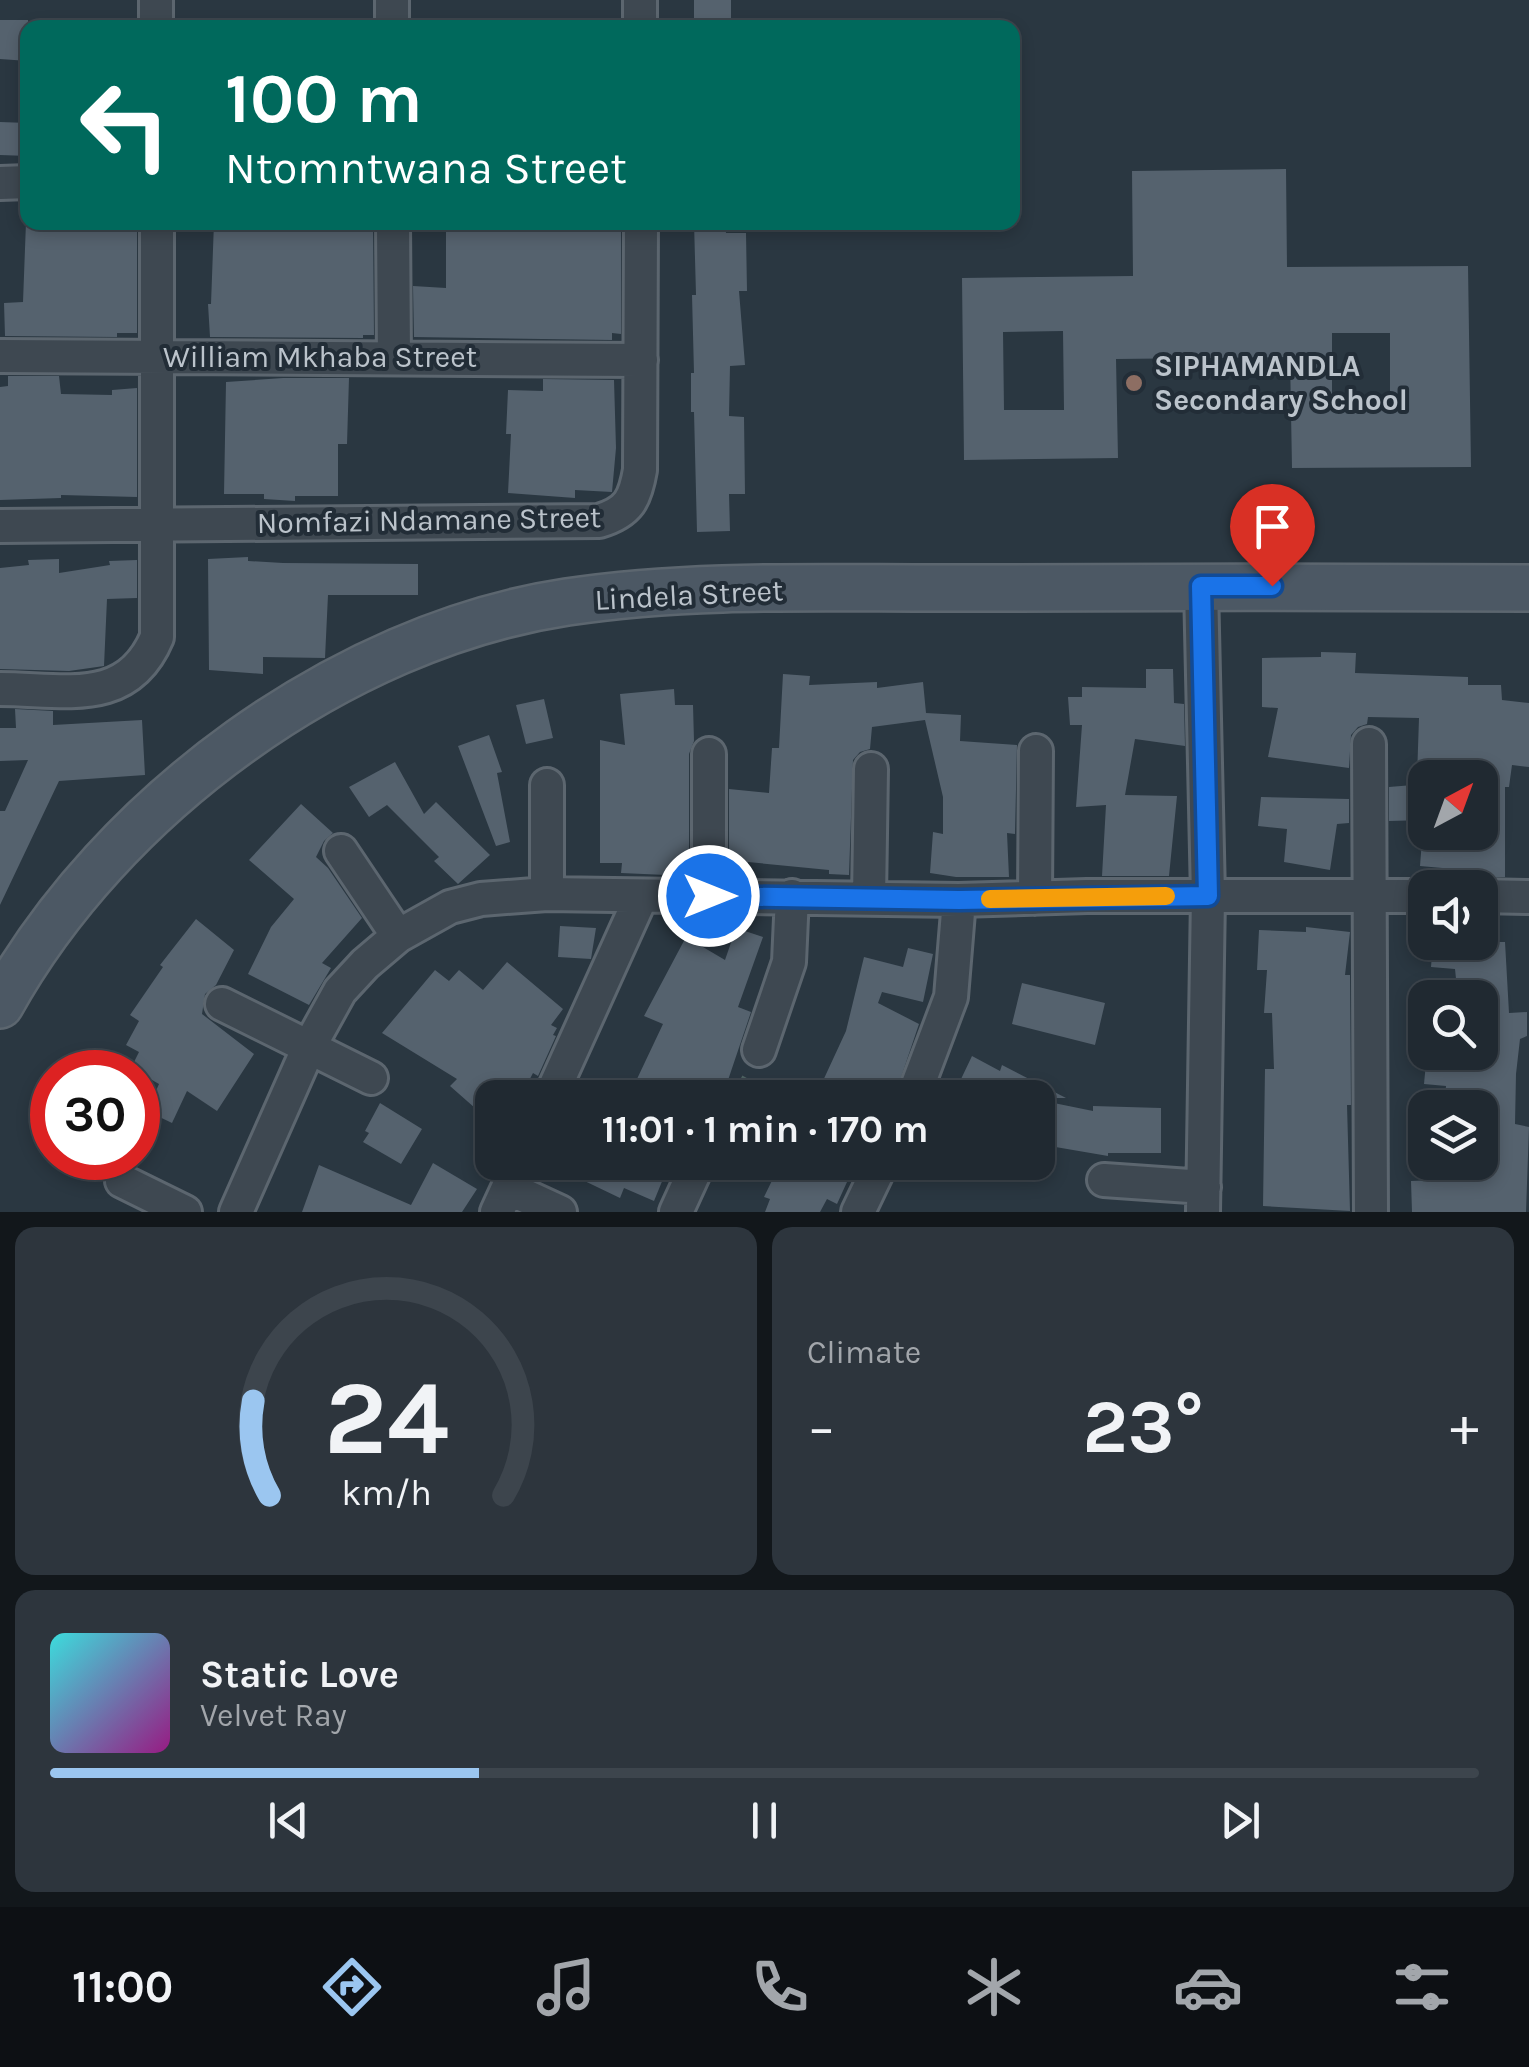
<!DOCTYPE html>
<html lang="en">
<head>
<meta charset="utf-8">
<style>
  body { margin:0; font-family:Karla,sans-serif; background:#2d353d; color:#f1f3f6; height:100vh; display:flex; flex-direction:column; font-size:38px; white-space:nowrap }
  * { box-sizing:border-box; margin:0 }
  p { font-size:32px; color:#a2a6ab }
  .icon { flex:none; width:55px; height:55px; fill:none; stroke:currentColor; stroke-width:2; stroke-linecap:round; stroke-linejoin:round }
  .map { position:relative; height:1212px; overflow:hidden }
  .panel { display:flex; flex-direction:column; gap:15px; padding:15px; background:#12171b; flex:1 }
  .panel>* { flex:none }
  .banner { position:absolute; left:20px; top:20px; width:1000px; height:210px; border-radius:20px; box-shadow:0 5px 15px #0003,0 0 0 2px #3d454d; background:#00695c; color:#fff; overflow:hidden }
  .needle { width:65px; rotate:41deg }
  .buttons { position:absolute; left:1408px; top:760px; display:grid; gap:20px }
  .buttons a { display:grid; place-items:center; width:90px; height:90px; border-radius:20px; background:#202931; box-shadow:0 5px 15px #0003,0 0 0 2px #3d454d; font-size:50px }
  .speed { position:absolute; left:30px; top:1050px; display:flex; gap:20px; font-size:50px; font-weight:700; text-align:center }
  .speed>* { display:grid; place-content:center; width:130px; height:130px; border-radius:50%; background:#202931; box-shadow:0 5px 15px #0003,0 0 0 2px #3d454d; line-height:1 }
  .speed .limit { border:15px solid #d22; background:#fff; color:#111 }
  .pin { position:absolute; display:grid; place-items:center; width:85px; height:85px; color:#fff; margin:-102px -42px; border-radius:50% 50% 50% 0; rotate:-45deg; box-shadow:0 0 10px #0007 }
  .pin .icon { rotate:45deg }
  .me { position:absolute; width:110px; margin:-55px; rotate:90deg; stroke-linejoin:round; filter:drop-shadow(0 0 8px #0008) }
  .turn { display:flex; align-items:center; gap:35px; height:210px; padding:0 40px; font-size:45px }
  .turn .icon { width:130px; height:130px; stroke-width:2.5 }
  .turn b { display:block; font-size:70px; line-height:85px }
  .big { font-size:75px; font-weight:700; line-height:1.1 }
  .panel .tile { flex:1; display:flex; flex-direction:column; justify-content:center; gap:15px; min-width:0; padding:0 35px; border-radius:20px; background:#2d353d }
  .panel .dial { align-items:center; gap:0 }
  .dial svg { height:260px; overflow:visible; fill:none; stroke:#3d454d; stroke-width:7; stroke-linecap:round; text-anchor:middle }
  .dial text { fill:#f1f3f6; stroke:none }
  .song { display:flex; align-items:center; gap:30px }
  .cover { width:120px; height:120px; border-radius:15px; background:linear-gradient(135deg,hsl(180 70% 55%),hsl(310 70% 35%)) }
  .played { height:10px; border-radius:5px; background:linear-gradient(90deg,#9bc6f0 30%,#3d454d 30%) }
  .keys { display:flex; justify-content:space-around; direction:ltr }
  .heat { display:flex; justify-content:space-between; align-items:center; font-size:55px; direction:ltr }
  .panel .tiles { flex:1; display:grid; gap:15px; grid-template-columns:1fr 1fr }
  .tile:last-child { grid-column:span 2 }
  .trip { position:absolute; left:475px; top:1080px; width:580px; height:100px; border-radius:20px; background:#202931; box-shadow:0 5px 15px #0003,0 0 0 2px #3d454d; font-weight:700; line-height:100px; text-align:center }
  .menu { display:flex; height:160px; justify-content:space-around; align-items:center; background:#0d1014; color:#a2a6ab }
  .menu .icon { width:70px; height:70px }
  .menu .selected { color:#9bc6f0 }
  .menu b { font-size:45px; color:#f1f3f6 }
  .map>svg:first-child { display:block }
</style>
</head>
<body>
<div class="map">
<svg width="1529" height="1212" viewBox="0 0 1529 1212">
  <rect width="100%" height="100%" fill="#2a3741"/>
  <path fill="#55626e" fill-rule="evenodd" d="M694 0H731V28H694Z
    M0 20H28V61L0 59Z
    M0 122 28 123V156L0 155Z
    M1286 169 1287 267 1468 266 1471 467 1292 468 1290 357 1116 359 1118 458 964 460 962 278 1133 276 1132 171ZM1063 331 1064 410H1004L1003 332ZM1332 333H1390V405H1332Z
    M26 222H137V333H117V337L5 336 4 303 23 302Z
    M214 222H373L374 335H363V338L210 337 208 304H211Z
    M446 222H621V334L612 333V340L414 337 413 286 446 288Z
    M694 222H725L726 233H746L747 291H739L745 365 730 366 729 416 744 417 745 494H729L730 531 697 532 694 412H691V373H694L692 295H696Z
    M8 376H59L61 394 112 395V390L137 388V497L61 495V498L0 500V387L8 386Z
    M283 378H349L347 444H338V496H295V501L264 499V494H224L226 382Z
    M543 379 614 380 616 448 612 492 575 490V498L508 493 511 434H506L508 390 543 391Z
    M248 557V561L283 563 418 564V595H328L325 658 263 657V674L209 670 208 559Z
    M59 559V573L110 565 109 561 137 560V598L107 599 104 666 69 671 0 669V568L29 565 28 560Z
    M1321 652 1356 653 1355 673 1468 677V685H1501L1502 700 1529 703V767L1512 765 1509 787H1505V877H1476V871L1420 866 1422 840 1476 845V836H1480V778H1417L1419 718 1368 717 1367 724 1358 727 1351 735 1349 768 1268 757 1278 708 1262 707V658L1321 657Z
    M1146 669H1173L1174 703 1184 704 1185 746 1135 739 1125 795 1177 796 1169 876H1102L1106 805 1076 807 1082 725H1070L1068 697H1082V687L1146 688Z
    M783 674 810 676 809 685 877 682V688L923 682 926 713 961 715 960 741 1017 745 1015 834 1007 833 1009 877H956L930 873 933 832 943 834V797L925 720 872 727 870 749 860 752 853 760 849 875 829 874V870L748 862V877H729V789L769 793 772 748H779Z
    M674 689 675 705H693L694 741 689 754V876L621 873 622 863H600V740L625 745 620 694Z
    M544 699 553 738 526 744 516 705Z
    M15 709 53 711V725L142 720 145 775 59 781 0 905V811H5L28 760 0 761V728H16Z
    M489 735 502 772 497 773 510 842 496 846 458 746Z
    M395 762 424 814 436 802 490 855 458 884 434 861 439 857 387 805 369 817 349 787Z
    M1425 784V820L1389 821V787Z
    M1261 797 1349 799V823L1337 824 1330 870 1284 862 1287 829 1258 826Z
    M301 804 333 833 324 841 316 857 328 868 362 918 322 963 331 968 309 1005 248 974 271 927 294 899 249 860Z
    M196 919 234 950 216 985 205 994 202 1014 254 1054 217 1111 187 1091 172 1123 147 1111 159 1084 131 1068 139 1052 126 1045 139 1021 130 1015 163 967 160 965Z
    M560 926 596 928 591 959 558 957Z
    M1306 927 1350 932 1345 975H1350L1351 1105H1347L1350 1211 1263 1206 1265 1069H1274L1272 1013H1264L1267 970H1257L1259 930 1306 932Z
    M736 928 763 937 738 1007 751 1012 722 1098H712L682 1086 677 1098H628L663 1024 644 1016 686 937 725 960Z
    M1433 942H1505L1509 1013 1527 1012V1036L1520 1039 1516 1074 1515 1124 1529 1127 1526 1212H1412L1411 1181 1435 1180 1434 1162H1480L1478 1101 1445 1098 1446 1086 1424 1084 1427 1052H1480V998H1458L1455 969 1431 967Z
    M908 948 933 954 923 1002 882 992 878 1003 919 1024 894 1098H815L846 1031 864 957 903 967Z
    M507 962 563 1009 551 1025 557 1028 553 1035 556 1036 538 1076 533 1073 520 1098H492V1123L450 1086 457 1079 382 1033 435 970 449 981 459 970 483 990Z
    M1022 983 1105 1003 1095 1045 1012 1024Z
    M972 1056 1000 1071 1002 1065 1066 1098H952Z
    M1044 1101 1093 1111V1106L1161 1108V1153H1108V1156L1038 1144Z
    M380 1103 422 1129 401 1164 363 1142 369 1133 365 1131Z
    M545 1162H670L654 1201 624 1188 620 1198Z
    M781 1162H835L852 1171 837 1204 827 1199 820 1212H765L770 1199 764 1197Z
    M433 1163 477 1189 462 1212H302L319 1165 411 1205Z"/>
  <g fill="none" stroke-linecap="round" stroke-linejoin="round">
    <g stroke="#5c666f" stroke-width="38">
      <path id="street" d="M156 0V28
        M392 0V28
        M640 0V28
        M0 183 28 182
        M393 222 394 358
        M0 356 641 360
        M0 526 599 521C629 512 635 499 640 470L641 222
        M1201 586 1208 896 1203 1212
        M0 689C64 689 127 708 157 637V222
        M1369 744 1371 1212
        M709 754V895
        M547 785V894
        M341 851 398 936
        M1480 896 1529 897
        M869 898 871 769
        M1035 898 1036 751
        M222 1004 371 1078
        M759 1050 789 962 792 896
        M550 1098 641 897
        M913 1098 951 997 959 900
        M1104 1180 1204 1187
        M122 1181 185 1212
        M508 1188 560 1212
        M236 1212 309 1047 340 991 365 964 398 936 450 907 481 899 547 894 959 900 1087 896H1425
        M497 1212 520 1162
        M676 1212 697 1166
        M858 1212 882 1162"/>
    </g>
    <g stroke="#5c666f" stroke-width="50">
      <path id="secondary" d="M0 1005C110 806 341 636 567 602 700 582 837 589 972 588 1158 587 1343 587 1529 588"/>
    </g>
    <path stroke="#4e6262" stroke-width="6" stroke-dasharray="8 8" stroke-linecap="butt" d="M734 1098 745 1077"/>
    <use href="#street" stroke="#3e4851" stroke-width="32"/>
    <use href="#secondary" stroke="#4c5864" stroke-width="45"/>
  </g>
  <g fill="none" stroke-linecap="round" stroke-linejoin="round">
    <g stroke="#114b97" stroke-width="25">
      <path id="route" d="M709 896 959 900 1208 896 1201 586H1272"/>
    </g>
    <use href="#route" stroke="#1a73e8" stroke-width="18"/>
    <path stroke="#f59e0b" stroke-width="18" d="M990 899 1166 896"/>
  </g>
  <circle fill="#8d6e63" stroke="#222d37" stroke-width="4" cx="1134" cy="383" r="10"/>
  <g text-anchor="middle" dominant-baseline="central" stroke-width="8" stroke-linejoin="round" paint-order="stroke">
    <g font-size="30" fill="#bbc3cb" stroke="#222d37">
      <text x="320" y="357">William Mkhaba Street</text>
      <text transform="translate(429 520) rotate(-1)">Nomfazi Ndamane Street</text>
      <text transform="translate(689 595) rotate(-3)">Lindela Street</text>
    </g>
    <g font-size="30" font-weight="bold" fill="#bbc3cb" stroke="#222d37" text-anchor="start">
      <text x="1154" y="366">SIPHAMANDLA<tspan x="1154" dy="34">Secondary School</tspan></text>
    </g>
  </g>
</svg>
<div class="buttons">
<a><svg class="needle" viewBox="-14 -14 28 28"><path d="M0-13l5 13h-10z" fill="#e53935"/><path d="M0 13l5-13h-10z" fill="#a2a6ab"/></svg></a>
<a><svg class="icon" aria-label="sound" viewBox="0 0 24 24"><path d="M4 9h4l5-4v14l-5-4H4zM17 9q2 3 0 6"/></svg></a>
<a><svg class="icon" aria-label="search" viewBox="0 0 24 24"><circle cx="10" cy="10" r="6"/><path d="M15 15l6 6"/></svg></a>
<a><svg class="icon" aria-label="layers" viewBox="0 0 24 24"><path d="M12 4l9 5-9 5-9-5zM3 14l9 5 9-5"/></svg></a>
</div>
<div class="speed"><div class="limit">30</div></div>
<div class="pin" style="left:1272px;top:586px;background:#d93025"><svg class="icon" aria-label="arrive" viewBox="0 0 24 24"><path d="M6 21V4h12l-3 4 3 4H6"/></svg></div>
<svg class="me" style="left:709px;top:896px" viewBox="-20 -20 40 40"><circle r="17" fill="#1a73e8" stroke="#fff" stroke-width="3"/><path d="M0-11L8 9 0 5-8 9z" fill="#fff"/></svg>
<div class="trip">11:01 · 1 min · 170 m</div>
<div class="banner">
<div class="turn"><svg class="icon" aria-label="left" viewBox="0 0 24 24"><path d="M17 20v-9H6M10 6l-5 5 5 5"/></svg><div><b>100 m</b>Ntomntwana Street</div></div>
</div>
</div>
<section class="panel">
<div class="tiles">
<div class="tile dial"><svg viewBox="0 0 100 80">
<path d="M14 69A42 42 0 1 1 86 69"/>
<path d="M14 69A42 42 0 0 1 9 40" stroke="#9bc6f0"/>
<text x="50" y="56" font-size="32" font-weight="700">24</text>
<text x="50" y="72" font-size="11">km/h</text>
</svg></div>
<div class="tile"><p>Climate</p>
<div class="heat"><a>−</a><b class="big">23°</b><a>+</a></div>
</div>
<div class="tile">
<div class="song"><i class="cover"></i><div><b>Static Love</b><p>Velvet Ray</p></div></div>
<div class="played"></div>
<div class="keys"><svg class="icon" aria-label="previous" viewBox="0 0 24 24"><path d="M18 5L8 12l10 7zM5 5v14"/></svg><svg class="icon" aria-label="pause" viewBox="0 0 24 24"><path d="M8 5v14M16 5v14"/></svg><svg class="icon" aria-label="next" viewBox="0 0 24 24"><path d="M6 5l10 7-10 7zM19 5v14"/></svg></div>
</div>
</div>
</section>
<nav class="menu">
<b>11:00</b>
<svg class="icon selected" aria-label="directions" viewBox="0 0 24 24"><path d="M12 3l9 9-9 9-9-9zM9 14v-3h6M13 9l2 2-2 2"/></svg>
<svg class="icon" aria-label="music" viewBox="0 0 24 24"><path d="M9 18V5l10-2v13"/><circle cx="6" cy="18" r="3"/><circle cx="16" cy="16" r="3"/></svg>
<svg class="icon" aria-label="phone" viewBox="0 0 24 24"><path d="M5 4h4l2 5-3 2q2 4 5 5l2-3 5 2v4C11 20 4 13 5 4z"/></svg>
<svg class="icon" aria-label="climate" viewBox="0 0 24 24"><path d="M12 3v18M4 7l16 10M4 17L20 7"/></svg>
<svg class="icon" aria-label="car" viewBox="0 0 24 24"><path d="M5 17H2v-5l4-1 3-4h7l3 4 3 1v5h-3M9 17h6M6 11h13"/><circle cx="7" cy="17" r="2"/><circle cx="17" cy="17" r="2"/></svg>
<svg class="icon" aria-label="filters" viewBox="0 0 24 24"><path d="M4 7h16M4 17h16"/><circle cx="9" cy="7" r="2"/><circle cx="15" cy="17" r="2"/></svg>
</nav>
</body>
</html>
